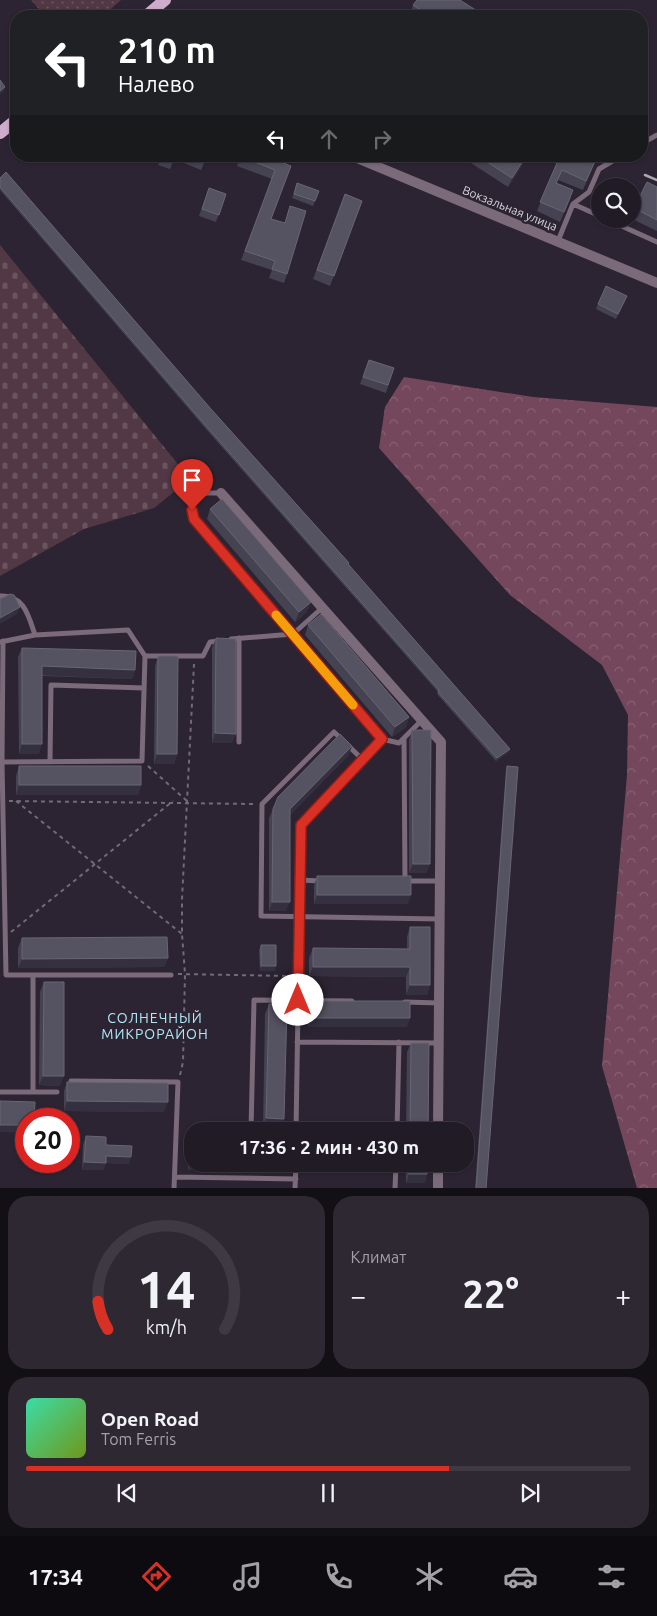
<!DOCTYPE html>
<html lang="ru">
<head>
<meta charset="utf-8">
<style>
  body { margin:0; font-family:Ubuntu,sans-serif; background:#2d2832; color:#f1f3f6; height:100vh; display:flex; flex-direction:column; font-size:19px; white-space:nowrap }
  * { box-sizing:border-box; margin:0 }
  p { font-size:16px; color:#a2a1a7 }
  .icon { flex:none; width:28px; height:28px; fill:none; stroke:currentColor; stroke-width:2; stroke-linecap:round; stroke-linejoin:round }
  .map { position:relative; height:1188px; overflow:hidden }
  .panel { display:flex; flex-direction:column; gap:8px; padding:8px; background:#120f15; flex:1 }
  .panel>* { flex:none }
  .hud { position:absolute; left:10px; top:10px; width:638px; height:152px; border-radius:20px; box-shadow:0 1px 4px #0004,0 0 0 1px #3e3943; background:#202124; color:#fff; overflow:hidden }
  .controls { position:absolute; left:591px; top:178px; display:grid; gap:10px }
  .controls a { display:grid; place-items:center; width:50px; height:50px; border-radius:50%; background:#211b26; box-shadow:0 1px 4px #0004,0 0 0 1px #3e3943; font-size:25px }
  .speed { position:absolute; left:15px; top:1108px; display:flex; gap:10px; font-size:25px; font-weight:700; text-align:center }
  .speed>* { display:grid; place-content:center; width:65px; height:65px; border-radius:50%; background:#211b26; box-shadow:0 1px 4px #0004,0 0 0 1px #3e3943; line-height:1 }
  .speed .limit { border:8px solid #d22; background:#fff; color:#111 }
  .pin { position:absolute; display:grid; place-items:center; width:42px; height:42px; color:#fff; margin:-51px -21px; border-radius:50% 50% 50% 0; rotate:-45deg; box-shadow:0 0 5px #0007 }
  .pin .icon { rotate:45deg }
  .me { position:absolute; width:55px; margin:-28px; rotate:0deg; stroke-linejoin:round; filter:drop-shadow(0 0 4px #0008) }
  .turn { display:flex; align-items:center; gap:18px; height:105px; padding:0 25px; font-size:22px }
  .turn .icon { width:65px; height:65px; stroke-width:2.5 }
  .turn b { display:block; font-size:35px; line-height:42px }
  .lanes { display:flex; align-items:center; height:48px; padding:0 25px; background:#0003; justify-content:center; gap:25px; direction:ltr }
  .lanes .off { opacity:.35 }
  .big { font-size:38px; font-weight:700; line-height:1.1 }
  .panel .card { flex:1; display:flex; flex-direction:column; justify-content:center; gap:8px; min-width:0; padding:0 18px; border-radius:20px; background:#2d2832 }
  .panel .dial { align-items:center; gap:0 }
  .dial svg { height:130px; overflow:visible; fill:none; stroke:#3e3943; stroke-width:7; stroke-linecap:round; text-anchor:middle }
  .dial text { fill:#f1f3f6; stroke:none }
  .song { display:flex; align-items:center; gap:15px }
  .cover { width:60px; height:60px; border-radius:8px; background:linear-gradient(135deg,hsl(160 70% 55%),hsl(80 70% 35%)) }
  .played { height:5px; border-radius:2px; background:linear-gradient(90deg,#d93025 70%,#3e3943 70%) }
  .keys { display:flex; justify-content:space-around; direction:ltr }
  .heat { display:flex; justify-content:space-between; align-items:center; font-size:28px; direction:ltr }
  .panel .tiles { flex:1; display:grid; gap:8px; grid-template-columns:1fr 1fr }
  .card:last-child { grid-column:span 2 }
  .trip { position:absolute; left:184px; top:1122px; width:290px; height:50px; border-radius:20px; background:#211b26; box-shadow:0 1px 4px #0004,0 0 0 1px #3e3943; font-weight:700; line-height:50px; text-align:center }
  .menu { display:flex; height:80px; justify-content:space-around; align-items:center; background:#0d0b0f; color:#a2a1a7 }
  .menu .icon { width:35px; height:35px }
  .menu .on { color:#d93025 }
  .menu b { font-size:22px; color:#f1f3f6 }
  .map>svg:first-child { display:block }
</style>
</head>
<body>
<div class="map">
<svg width="657" height="1189" viewBox="0 0 657 1189">
  <defs>
    <pattern id="grass-dots" width="8" height="8" patternUnits="userSpaceOnUse" patternTransform="scale(1.25)"><rect width="8" height="8" fill="#523844"/><path d="M2 2h.1M6 6h.1" fill="none" stroke="#6a545e" stroke-width="1.8" stroke-linecap="round"/></pattern>
    <pattern id="forest-crowns" width="20" height="18" patternUnits="userSpaceOnUse" patternTransform="scale(1.25)"><rect width="20" height="18" fill="#74475d"/><path d="M2 6a3 3 0 1 1 6 0M12 15a3 3 0 1 1 6 0" fill="none" stroke="#876174"/></pattern>
    <pattern id="cemetery-stones" width="16" height="16" patternUnits="userSpaceOnUse" patternTransform="scale(1.25)"><rect width="16" height="16" fill="#523844"/><path d="M2 7V4a2 2 0 0 1 4 0v3zM10 15v-3a2 2 0 0 1 4 0v3z" fill="#6a545e"/></pattern>
  </defs>
  <rect width="100%" height="100%" fill="#2c2432"/>
  <path fill="url(#grass-dots)" d="M31 0H121L103 16H45Z"/>
  <path fill="url(#forest-crowns)" d="M404 377 533 397 657 407V1188H637L602 1066 627 775 628 715 602 665 510 595 379 448 385 407Z"/>
  <path fill="url(#cemetery-stones)" d="M0 245 190 479 154 508 84 529 0 576Z"/>
  <g fill="none" stroke-linecap="round" stroke-linejoin="round">
    <path stroke="#726a77" stroke-width="2" stroke-dasharray="4 4" stroke-linecap="butt" d="M148 766 187 801
      M9 801 254 804
      M16 801 182 934
      M11 932 173 801
      M178 974 291 976
      M180 1075 183 1062 185 974 182 934V899L194 664"/>
    <path stroke="#7b6a79" stroke-width="5" d="M641 144 657 135
      M573 204 600 216
      M606 219 657 242
      M558 241 573 204 589 192 599 169 621 156
      M221 493H207L197 497 192 511 194 519 382 739
      M0 596C24 594 29 617 35 635
      M231 639 293 634 322 608
      M0 642 35 635 128 630 145 656 142 761 2 762 6 975H171
      M145 656H203L210 642 220 641
      M404 738 405 881
      M239 742V638
      M362 759 334 732 262 804 261 916 439 919
      M2 762 3 641
      M50 762 51 685 144 688
      M299 880 321 881
      M405 881H440
      M405 1002 439 1003
      M297 1042 439 1043
      M71 1081 178 1082 174 1189
      M0 1092H57
      M33 1092V975
      M251 1131 254 1000 352 1001
      M296 1131 301 825 382 739 399 743 422 720
      M397 1131 399 1042
      M175 1177 296 1179
      M295 1189 296 1164
      M395 1189 396 1164"/>
    <path stroke="#7b6a79" stroke-width="10" d="M352 156 657 283
      M221 493 441 742 438 1131
      M438 1189V1164"/>
    <path stroke="#cfaccb" stroke-width="12" d="M146 16 165 0
      M0 133 16 120"/>
    <path stroke="#ada7b2" stroke-width="2.5" d="M645 175 657 180"/>
  </g>
  <path fill="#454352" d="M413 5 485 16H412L410 15Z
    M151 156H207L201 170 174 159 170 169 158 165 160 161 150 157Z
    M240 156 291 166 271 219 285 223 290 206 287 274 284 283 269 278 272 270 241 260 272 179 237 166Z
    M460 156H528L508 187Z
    M560 156 597 157 583 190 558 180 557 183 570 200 560 222 537 211Z
    M0 178 211 409 349 563V565L510 749 509 752 496 761 437 694 438 692 206 429 0 190Z
    M297 183 319 191 313 206 292 198Z
    M657 187V231L632 219V213L634 208Z
    M209 188 226 194 216 222 199 216Z
    M345 194 362 201 330 286 313 279Z
    M627 296 616 319 596 309 598 304Z
    M369 360 394 368 386 393 360 384Z
    M210 509 307 612 295 622 207 519Z
    M308 625 409 717 406 727 392 737 305 635Z
    M216 638 232 743H212V648Z
    M22 648 135 670 132 679 42 676 39 754H19L18 657Z
    M158 656 177 754 174 764H154L155 666Z
    M412 730 430 864 426 873H409V740Z
    M352 746 348 756 290 815 286 911H269V818L273 809Z
    M19 766 141 785 138 795H16V776Z
    M507 766 486 1189H475L506 769Z
    M317 876 408 904H314V886Z
    M410 927 430 985 427 995H406V977L309 976V958L313 948 407 949V937Z
    M22 938 168 958 164 967 18 968V948Z
    M261 945 275 971H260L259 950Z
    M44 982 60 1086 39 1085 40 992Z
    M311 1001 407 1027H308V1011Z
    M269 1004 281 1128H263L265 1014Z
    M411 1043 428 1131H406L407 1052Z
    M67 1082 164 1112 64 1111V1091Z
    M86 1136 106 1145 129 1164 106 1163 103 1170H82L83 1144Z
    M191 1137 192 1164H288L285 1171 188 1170V1147Z
    M406 1164H427V1174L424 1183H406Z"/>
  <path fill="#34303f" d="M5 87 3 92 0 94V91Z
    M526 156H528L508 187 512 178Z
    M573 190 570 200 560 222 564 212Z
    M311 602 307 612 295 622 299 612Z
    M20 607 17 614 0 624V618Z
    M42 666 135 670 132 679 38 675Z
    M409 717 406 727 392 737 395 727Z
    M215 733 236 734 232 743H212Z
    M22 744H42L39 754H19Z
    M352 746 348 756 287 818 290 809Z
    M510 749 509 752 496 761 497 758Z
    M157 754H177L174 764H154Z
    M19 785H141L138 795H16Z
    M413 864H430L426 873H409Z
    M317 895H411L408 904H314Z
    M272 902H290L286 911H269Z
    M168 958 164 967 18 968 22 959Z
    M261 966H276L275 971H260Z
    M313 967H410L406 977 309 976Z
    M410 985H430L427 995H406Z
    M311 1018H410L407 1027H308Z
    M43 1076H64L60 1086 39 1085Z
    M67 1101 168 1102 164 1112 64 1111Z
    M266 1118 284 1119 281 1128H263Z
    M0 1125H26V1133L0 1132Z
    M106 1156 131 1157 129 1164 106 1163 103 1170H82L84 1162Z
    M191 1160H192V1164H288L285 1171 188 1170Z
    M409 1174H427L424 1183H406Z"/>
  <path fill="#555261" stroke="#696674" d="M417 0H460L485 16H430L413 5Z
    M0 80 5 87 0 91Z
    M161 156H175L173 162 161 157Z
    M189 156H207L204 162Z
    M240 156H266L291 166 271 219 285 223 290 206 306 211 287 274 272 269 275 261 245 251 275 170Z
    M478 156H526L512 178Z
    M560 156 597 157 586 181 562 170 556 183 573 190 564 212 540 202Z
    M6 172 211 409 349 563 348 564 510 749 497 758 438 692 439 690 207 427 0 187V178Z
    M647 182 657 187V220L634 208Z
    M297 183 319 191 315 201 294 194Z
    M209 188 226 194 219 215 202 209Z
    M345 194 362 201 334 276 317 270Z
    M606 286 627 296 618 314 598 304Z
    M369 360 394 368 388 385 363 377Z
    M222 499 311 602 299 612 210 509Z
    M10 594 14 595 20 607 0 618V599Z
    M321 614 409 717 395 727 308 625Z
    M216 638 236 639V734L215 733Z
    M22 648 136 651 135 670 42 666V744H22Z
    M158 656H178L177 754H157Z
    M412 730H431L430 864H413Z
    M340 734 352 746 290 809V902H272L273 809 278 797Z
    M19 766H141V785H19Z
    M507 766 518 767 486 1189H476Z
    M317 876H411V895H317Z
    M410 927H430V985H410V967H313V948L410 949Z
    M167 937 168 958 22 959V938Z
    M261 945H276V966H261Z
    M44 982H64V1076H43Z
    M311 1001H410V1018H311Z
    M269 1004 287 1005 284 1119 266 1118Z
    M411 1043H429L428 1131H410Z
    M67 1082 168 1083V1102L67 1101Z
    M0 1101 35 1102 34 1119H26V1125H0Z
    M86 1136 106 1137V1145L132 1146 131 1157 106 1156V1163L84 1162Z
    M191 1137H192V1160H191Z
    M409 1164H427V1174H409Z"/>
  <g fill="none" stroke-linecap="round" stroke-linejoin="round">
    <g stroke="#8d1f18" stroke-width="12">
      <path id="route" d="M192 510 194 519 382 739 301 825 298 1000"/>
    </g>
    <use href="#route" stroke="#d93025" stroke-width="9"/>
    <path stroke="#f59e0b" stroke-width="9" d="M276 615 353 705"/>
  </g>
  <g text-anchor="middle" dominant-baseline="central" stroke-width="5" stroke-linejoin="round" paint-order="stroke">
    <g font-size="12" fill="#d8d2dc" stroke="#2c2432">
      <text transform="translate(510 208) rotate(22)">Вокзальная улица</text>
    </g>
    <g font-size="14" letter-spacing="1" fill="#b1e8f7" stroke="#2c2432">
      <text x="155" y="1018">СОЛНЕЧНЫЙ<tspan x="155" dy="16">МИКРОРАЙОН</tspan></text>
    </g>
  </g>
</svg>
<div class="controls">
<a><svg class="icon" aria-label="search" viewBox="0 0 24 24"><circle cx="10" cy="10" r="6"/><path d="M15 15l6 6"/></svg></a>
</div>
<div class="speed"><div class="limit">20</div></div>
<div class="pin" style="left:192px;top:510px;background:#d93025"><svg class="icon" aria-label="arrive" viewBox="0 0 24 24"><path d="M6 21V4h12l-3 4 3 4H6"/></svg></div>
<svg class="me" style="left:298px;top:1000px" viewBox="-20 -20 40 40"><circle r="19" fill="#fff"/><path d="M0-13L10 11 0 6-10 11z" fill="#d93025"/></svg>
<div class="trip">17:36 · 2 мин · 430 m</div>
<div class="hud">
<div class="turn"><svg class="icon" aria-label="left" viewBox="0 0 24 24"><path d="M17 20v-9H6M10 6l-5 5 5 5"/></svg><div><b>210 m</b>Налево</div></div>
<div class="lanes"><svg class="icon" aria-label="left" viewBox="0 0 24 24"><path d="M17 20v-9H6M10 6l-5 5 5 5"/></svg><svg class="icon off" aria-label="ahead" viewBox="0 0 24 24"><path d="M12 20V5M6 11l6-6 6 6"/></svg><svg class="icon off" aria-label="right" viewBox="0 0 24 24"><path d="M7 20v-9h11M14 6l5 5-5 5"/></svg></div>
</div>
</div>
<section class="panel">
<div class="tiles">
<div class="card dial"><svg viewBox="0 0 100 80">
<path d="M14 69A42 42 0 1 1 86 69"/>
<path d="M14 69A42 42 0 0 1 8 52" stroke="#d93025"/>
<text x="50" y="56" font-size="32" font-weight="700">14</text>
<text x="50" y="72" font-size="11">km/h</text>
</svg></div>
<div class="card"><p>Климат</p>
<div class="heat"><a>−</a><b class="big">22°</b><a>+</a></div>
</div>
<div class="card">
<div class="song"><i class="cover"></i><div><b>Open Road</b><p>Tom Ferris</p></div></div>
<div class="played"></div>
<div class="keys"><svg class="icon" aria-label="previous" viewBox="0 0 24 24"><path d="M18 5L8 12l10 7zM5 5v14"/></svg><svg class="icon" aria-label="pause" viewBox="0 0 24 24"><path d="M8 5v14M16 5v14"/></svg><svg class="icon" aria-label="next" viewBox="0 0 24 24"><path d="M6 5l10 7-10 7zM19 5v14"/></svg></div>
</div>
</div>
</section>
<nav class="menu">
<b>17:34</b>
<svg class="icon on" aria-label="directions" viewBox="0 0 24 24"><path d="M12 3l9 9-9 9-9-9zM9 14v-3h6M13 9l2 2-2 2"/></svg>
<svg class="icon" aria-label="music" viewBox="0 0 24 24"><path d="M9 18V5l10-2v13"/><circle cx="6" cy="18" r="3"/><circle cx="16" cy="16" r="3"/></svg>
<svg class="icon" aria-label="phone" viewBox="0 0 24 24"><path d="M5 4h4l2 5-3 2q2 4 5 5l2-3 5 2v4C11 20 4 13 5 4z"/></svg>
<svg class="icon" aria-label="climate" viewBox="0 0 24 24"><path d="M12 3v18M4 7l16 10M4 17L20 7"/></svg>
<svg class="icon" aria-label="car" viewBox="0 0 24 24"><path d="M5 17H2v-5l4-1 3-4h7l3 4 3 1v5h-3M9 17h6M6 11h13"/><circle cx="7" cy="17" r="2"/><circle cx="17" cy="17" r="2"/></svg>
<svg class="icon" aria-label="filters" viewBox="0 0 24 24"><path d="M4 7h16M4 17h16"/><circle cx="9" cy="7" r="2"/><circle cx="15" cy="17" r="2"/></svg>
</nav>
</body>
</html>
